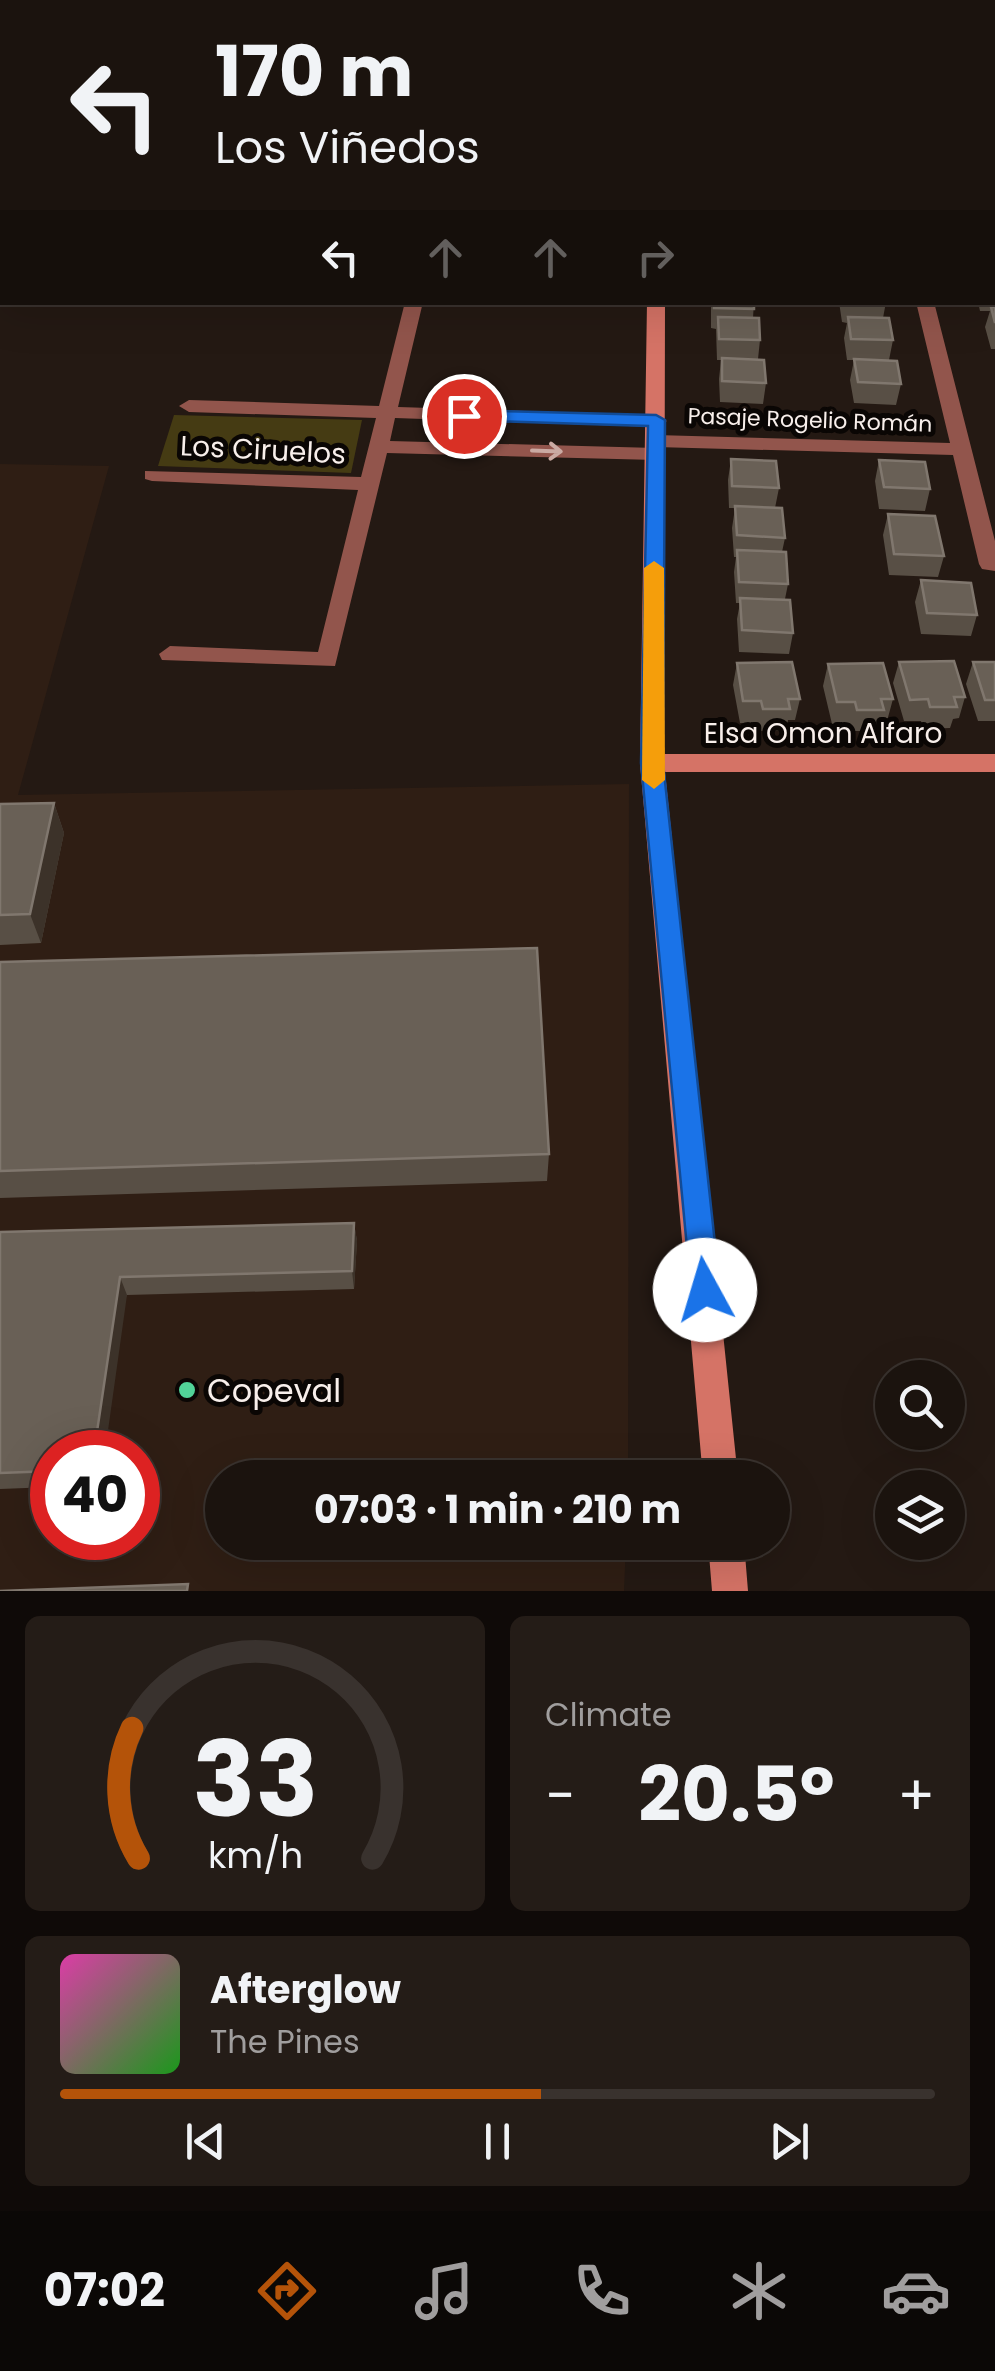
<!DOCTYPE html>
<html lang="en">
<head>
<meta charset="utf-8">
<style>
  body { margin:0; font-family:Poppins,sans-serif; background:#241c17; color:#f1f3f6; height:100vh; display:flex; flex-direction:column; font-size:38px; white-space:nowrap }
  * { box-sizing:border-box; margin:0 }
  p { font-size:32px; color:#a09e9e }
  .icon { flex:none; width:55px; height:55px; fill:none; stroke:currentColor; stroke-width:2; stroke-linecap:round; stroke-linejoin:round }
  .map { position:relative; height:1591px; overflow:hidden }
  .details { display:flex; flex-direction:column; gap:25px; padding:25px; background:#0f0a08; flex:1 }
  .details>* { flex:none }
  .banner { position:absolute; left:0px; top:0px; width:995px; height:305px; box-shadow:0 10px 40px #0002,0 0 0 2px #39322e; background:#1b130e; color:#f1f3f6; overflow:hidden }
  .tools { position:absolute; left:875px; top:1360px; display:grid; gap:20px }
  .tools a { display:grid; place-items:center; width:90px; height:90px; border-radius:50%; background:#1b130e; box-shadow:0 10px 40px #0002,0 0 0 2px #39322e; font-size:50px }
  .speed { position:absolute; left:30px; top:1430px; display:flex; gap:20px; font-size:50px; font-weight:700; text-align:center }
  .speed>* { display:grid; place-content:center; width:130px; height:130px; border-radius:50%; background:#1b130e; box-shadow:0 10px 40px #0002,0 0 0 2px #39322e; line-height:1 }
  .speed .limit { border:15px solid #d22; background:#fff; color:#111 }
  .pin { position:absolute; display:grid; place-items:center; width:85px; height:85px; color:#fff; margin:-42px; border:5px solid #fff; border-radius:50%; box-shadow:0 2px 10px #0007 }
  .me { position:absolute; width:110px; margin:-55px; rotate:354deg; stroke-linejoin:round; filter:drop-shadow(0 0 8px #0008) }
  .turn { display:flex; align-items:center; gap:35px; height:210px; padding:0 50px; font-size:45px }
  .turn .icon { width:130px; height:130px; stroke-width:2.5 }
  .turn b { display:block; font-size:70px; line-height:85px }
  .lanes { display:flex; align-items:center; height:95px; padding:0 50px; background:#0003; justify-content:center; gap:50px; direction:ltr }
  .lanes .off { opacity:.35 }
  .big { font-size:75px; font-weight:700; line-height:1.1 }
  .details .widget { flex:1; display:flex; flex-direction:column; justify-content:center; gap:15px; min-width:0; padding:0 35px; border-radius:15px; background:#241c17 }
  .details .dial { align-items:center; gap:0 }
  .dial svg { height:260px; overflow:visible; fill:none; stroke:#39322e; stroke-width:7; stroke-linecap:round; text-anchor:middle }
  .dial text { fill:#f1f3f6; stroke:none }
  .song { display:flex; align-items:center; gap:30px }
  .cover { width:120px; height:120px; border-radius:15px; background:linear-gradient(135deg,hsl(320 70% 55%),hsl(120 70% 35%)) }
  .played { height:10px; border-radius:5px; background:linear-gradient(90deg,#b45309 55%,#39322e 55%) }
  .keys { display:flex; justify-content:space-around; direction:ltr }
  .heat { display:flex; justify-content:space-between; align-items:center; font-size:55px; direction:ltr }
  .details .tiles { flex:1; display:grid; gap:25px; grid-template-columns:1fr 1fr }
  .widget:last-child { grid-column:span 2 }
  .trip { position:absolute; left:205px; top:1460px; width:585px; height:100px; border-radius:50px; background:#1b130e; box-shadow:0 10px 40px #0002,0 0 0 2px #39322e; font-weight:700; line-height:100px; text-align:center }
  .tab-bar { display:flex; height:160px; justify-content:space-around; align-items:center; background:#0b0806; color:#a09e9e }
  .tab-bar .icon { width:70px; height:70px }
  .tab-bar .selected { color:#b45309 }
  .tab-bar b { font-size:45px; color:#f1f3f6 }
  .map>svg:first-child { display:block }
</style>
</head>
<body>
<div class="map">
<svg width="995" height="1591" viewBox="0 0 995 1591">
  <rect width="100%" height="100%" fill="#241913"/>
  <path fill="#2f1e14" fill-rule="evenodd" d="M0 464 109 466 18 795 629 784 628 1477 222 1478V1542L626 1543 624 1591H0ZM52 1452H138V1538H52Z"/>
  <path fill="#453b13" d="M174 415 362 420 351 473 158 466Z"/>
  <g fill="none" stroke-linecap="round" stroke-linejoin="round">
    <path fill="#92554c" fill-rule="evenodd" d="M992 57H995V65H992Z"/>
    <path fill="#92554c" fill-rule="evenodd" d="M992 223H995V233H992Z
      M405 302H423L398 407 657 415 667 421 657 427 395 418 390 441 656 448 666 454 656 460 387 453 335 666 162 660 159 654 170 646 318 652 358 490 152 481 145 479V471L361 477 376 418 189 412 179 406 189 400 379 406Z
      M916 302H934L995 541V571L982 569 979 564 953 455 656 447 646 441 656 435 950 443Z"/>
    <path fill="#d57366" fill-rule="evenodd" d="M469 0H483V2H470Z
      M0 110 2 111V119L0 120Z
      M647 302H665L664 754H995V772H665L738 1478H703L640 763Z
      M708 1542H744L748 1591H712Z"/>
    <path stroke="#fb9587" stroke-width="25" d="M41 2 42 0
      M0 86 2 81"/>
  </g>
  <path fill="#584f45" d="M2 122V201H0V127Z
    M992 162H995V199H992Z
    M992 230H995V269H992Z
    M992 270H995V349H991L985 327 990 311H980L978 302H992Z
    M711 302H754L753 318 760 340 758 359 766 383 763 404 720 402 719 379 721 360H717L716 329 711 328Z
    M839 302H886L883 318 893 340 889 360 901 384 896 405 854 403 850 380 854 360H847L844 338 847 323 842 322Z
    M731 459 779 488 775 508 785 538 782 552 788 584 785 599 793 633 789 654 739 652 737 619 740 603H736L734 572 736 557H734L732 528 735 508H729L728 480Z
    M879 460 930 489 925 511 879 509 875 481Z
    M888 514 944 556 938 577 889 575 883 535Z
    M921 580 977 615 971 636 921 634 915 602Z
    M899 662 965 697 959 718 953 719 950 728 923 729 921 721H904L893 683Z
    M973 662H995V721H978L966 684Z
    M737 663 800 699 795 720H788L786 730 759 731 757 723H740L733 685Z
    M828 664 893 699 887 721H881L878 731H851L850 723 832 724 823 686Z
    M54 803 64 833 41 943 0 945V804Z
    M0 962 549 1154 547 1181 0 1198Z
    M354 1223 357 1241 354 1289 127 1295 52 1452V1487L0 1489V1232Z"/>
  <path fill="#3c3229" d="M54 803 64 833 41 943 30 914Z
    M354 1223 357 1241 354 1289 352 1271Z
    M120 1277 127 1295 105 1452H94Z"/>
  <path fill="#696056" stroke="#80776e" stroke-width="2.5" d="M277 0H459V2H276Z
    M2 122V173H0V127Z
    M992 162H995V179H992Z
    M992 230H995V248H992Z
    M992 270H995V290H992Z
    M714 302H754V309L714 308Z
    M991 307H995V323Z
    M718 317 759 318 760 340 719 339Z
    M848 317 889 318 893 340 851 339Z
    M722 358 764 360 766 383 722 381Z
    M854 359 897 361 901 384 858 382Z
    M731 459 776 461 779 488 732 486Z
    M879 460 925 462 930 489 884 487Z
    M735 506 782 508 785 538 737 535Z
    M888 514 935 516 944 556 894 554Z
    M737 550 786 552 788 584 739 582Z
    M921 580 971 583 977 615 927 613Z
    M740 598 790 600 793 633 742 630Z
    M954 661 965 697H954L957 707H930L928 699 910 700 899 662Z
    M792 662 800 699H788L790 709H763L761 701H743L737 663Z
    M973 662H995V700H985Z
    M883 663 893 699H881L884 710H857L855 702H837L828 664Z
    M54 803 30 914 0 915V804Z
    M537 948 549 1154 0 1171V962Z
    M354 1223 352 1271 120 1277 94 1452H52V1471L0 1473V1232Z
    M188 1584 187 1591H0Z"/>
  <defs><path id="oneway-shaft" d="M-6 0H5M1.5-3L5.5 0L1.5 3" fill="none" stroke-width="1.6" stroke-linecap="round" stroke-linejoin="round" transform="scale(2.5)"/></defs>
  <use stroke="#caaaa3" href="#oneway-shaft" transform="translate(547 451) rotate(2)"/>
  <path fill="#1a73e8" stroke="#114b97" stroke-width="2.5" d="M464 410 656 415 665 420 663 763 720 1290 716 1300 705 1304 695 1300 691 1290 641 763 648 426 457 420 455 416Z"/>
  <path fill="#f59e0b" d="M654 561 664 568 665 780 654 789 642 780 644 568Z"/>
  <circle fill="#51d398" stroke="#0a0604" stroke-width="4" cx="187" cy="1390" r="10"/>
  <g text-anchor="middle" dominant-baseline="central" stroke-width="10" stroke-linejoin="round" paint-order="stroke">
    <g font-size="22" fill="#f8efeb" stroke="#0a0604">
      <text transform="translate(810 420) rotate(2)">Pasaje Rogelio Román</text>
    </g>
    <g font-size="28" fill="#f8efeb" stroke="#0a0604">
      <text transform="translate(263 450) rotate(3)">Los Ciruelos</text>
      <text x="823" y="733">Elsa Omon Alfaro</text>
    </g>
    <g font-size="32" fill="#f8efeb" stroke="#0a0604" text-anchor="start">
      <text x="207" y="1390">Copeval</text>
    </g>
  </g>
</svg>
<div class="tools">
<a><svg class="icon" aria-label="search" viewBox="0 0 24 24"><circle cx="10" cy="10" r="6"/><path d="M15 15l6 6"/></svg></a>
<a><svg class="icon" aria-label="layers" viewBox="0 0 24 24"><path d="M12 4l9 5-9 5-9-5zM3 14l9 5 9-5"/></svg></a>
</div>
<div class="speed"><div class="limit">40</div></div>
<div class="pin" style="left:464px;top:416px;background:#d93025"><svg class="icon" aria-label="arrive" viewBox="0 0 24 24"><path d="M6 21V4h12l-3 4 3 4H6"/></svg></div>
<svg class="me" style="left:705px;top:1290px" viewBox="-20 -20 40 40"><circle r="19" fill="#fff"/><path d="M0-13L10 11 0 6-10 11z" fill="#1a73e8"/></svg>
<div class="trip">07:03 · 1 min · 210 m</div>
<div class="banner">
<div class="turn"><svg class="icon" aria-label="left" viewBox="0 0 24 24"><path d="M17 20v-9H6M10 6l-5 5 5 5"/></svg><div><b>170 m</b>Los Viñedos</div></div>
<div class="lanes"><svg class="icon" aria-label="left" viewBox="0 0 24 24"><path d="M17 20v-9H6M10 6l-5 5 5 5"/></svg><svg class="icon off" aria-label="ahead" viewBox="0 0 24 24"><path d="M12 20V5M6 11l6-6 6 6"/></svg><svg class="icon off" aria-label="ahead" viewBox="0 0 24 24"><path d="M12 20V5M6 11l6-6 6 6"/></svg><svg class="icon off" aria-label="right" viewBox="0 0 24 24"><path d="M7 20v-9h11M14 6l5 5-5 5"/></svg></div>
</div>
</div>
<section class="details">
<div class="tiles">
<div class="widget dial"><svg viewBox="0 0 100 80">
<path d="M14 69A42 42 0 1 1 86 69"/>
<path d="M14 69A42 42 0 0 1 12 29" stroke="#b45309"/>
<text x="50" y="56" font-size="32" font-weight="700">33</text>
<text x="50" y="72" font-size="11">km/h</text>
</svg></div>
<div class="widget"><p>Climate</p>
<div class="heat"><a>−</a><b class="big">20.5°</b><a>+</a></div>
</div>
<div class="widget">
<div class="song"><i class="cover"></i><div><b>Afterglow</b><p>The Pines</p></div></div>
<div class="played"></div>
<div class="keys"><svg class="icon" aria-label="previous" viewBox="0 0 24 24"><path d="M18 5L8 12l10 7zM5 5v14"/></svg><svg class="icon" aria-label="pause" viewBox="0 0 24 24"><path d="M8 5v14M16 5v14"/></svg><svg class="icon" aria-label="next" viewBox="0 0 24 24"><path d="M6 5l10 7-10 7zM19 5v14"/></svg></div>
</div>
</div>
</section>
<nav class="tab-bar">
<b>07:02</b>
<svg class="icon selected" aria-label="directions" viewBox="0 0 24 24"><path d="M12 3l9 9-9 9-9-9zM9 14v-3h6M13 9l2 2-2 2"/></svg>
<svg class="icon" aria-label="music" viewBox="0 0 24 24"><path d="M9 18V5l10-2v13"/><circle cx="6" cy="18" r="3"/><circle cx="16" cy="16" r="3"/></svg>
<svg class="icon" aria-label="phone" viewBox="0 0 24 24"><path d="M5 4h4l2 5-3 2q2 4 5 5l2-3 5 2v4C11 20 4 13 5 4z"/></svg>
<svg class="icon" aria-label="climate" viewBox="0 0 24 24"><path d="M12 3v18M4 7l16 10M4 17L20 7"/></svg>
<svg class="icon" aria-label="car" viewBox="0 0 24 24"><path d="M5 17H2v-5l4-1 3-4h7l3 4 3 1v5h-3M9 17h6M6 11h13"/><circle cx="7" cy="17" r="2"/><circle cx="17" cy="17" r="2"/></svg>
</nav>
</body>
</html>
